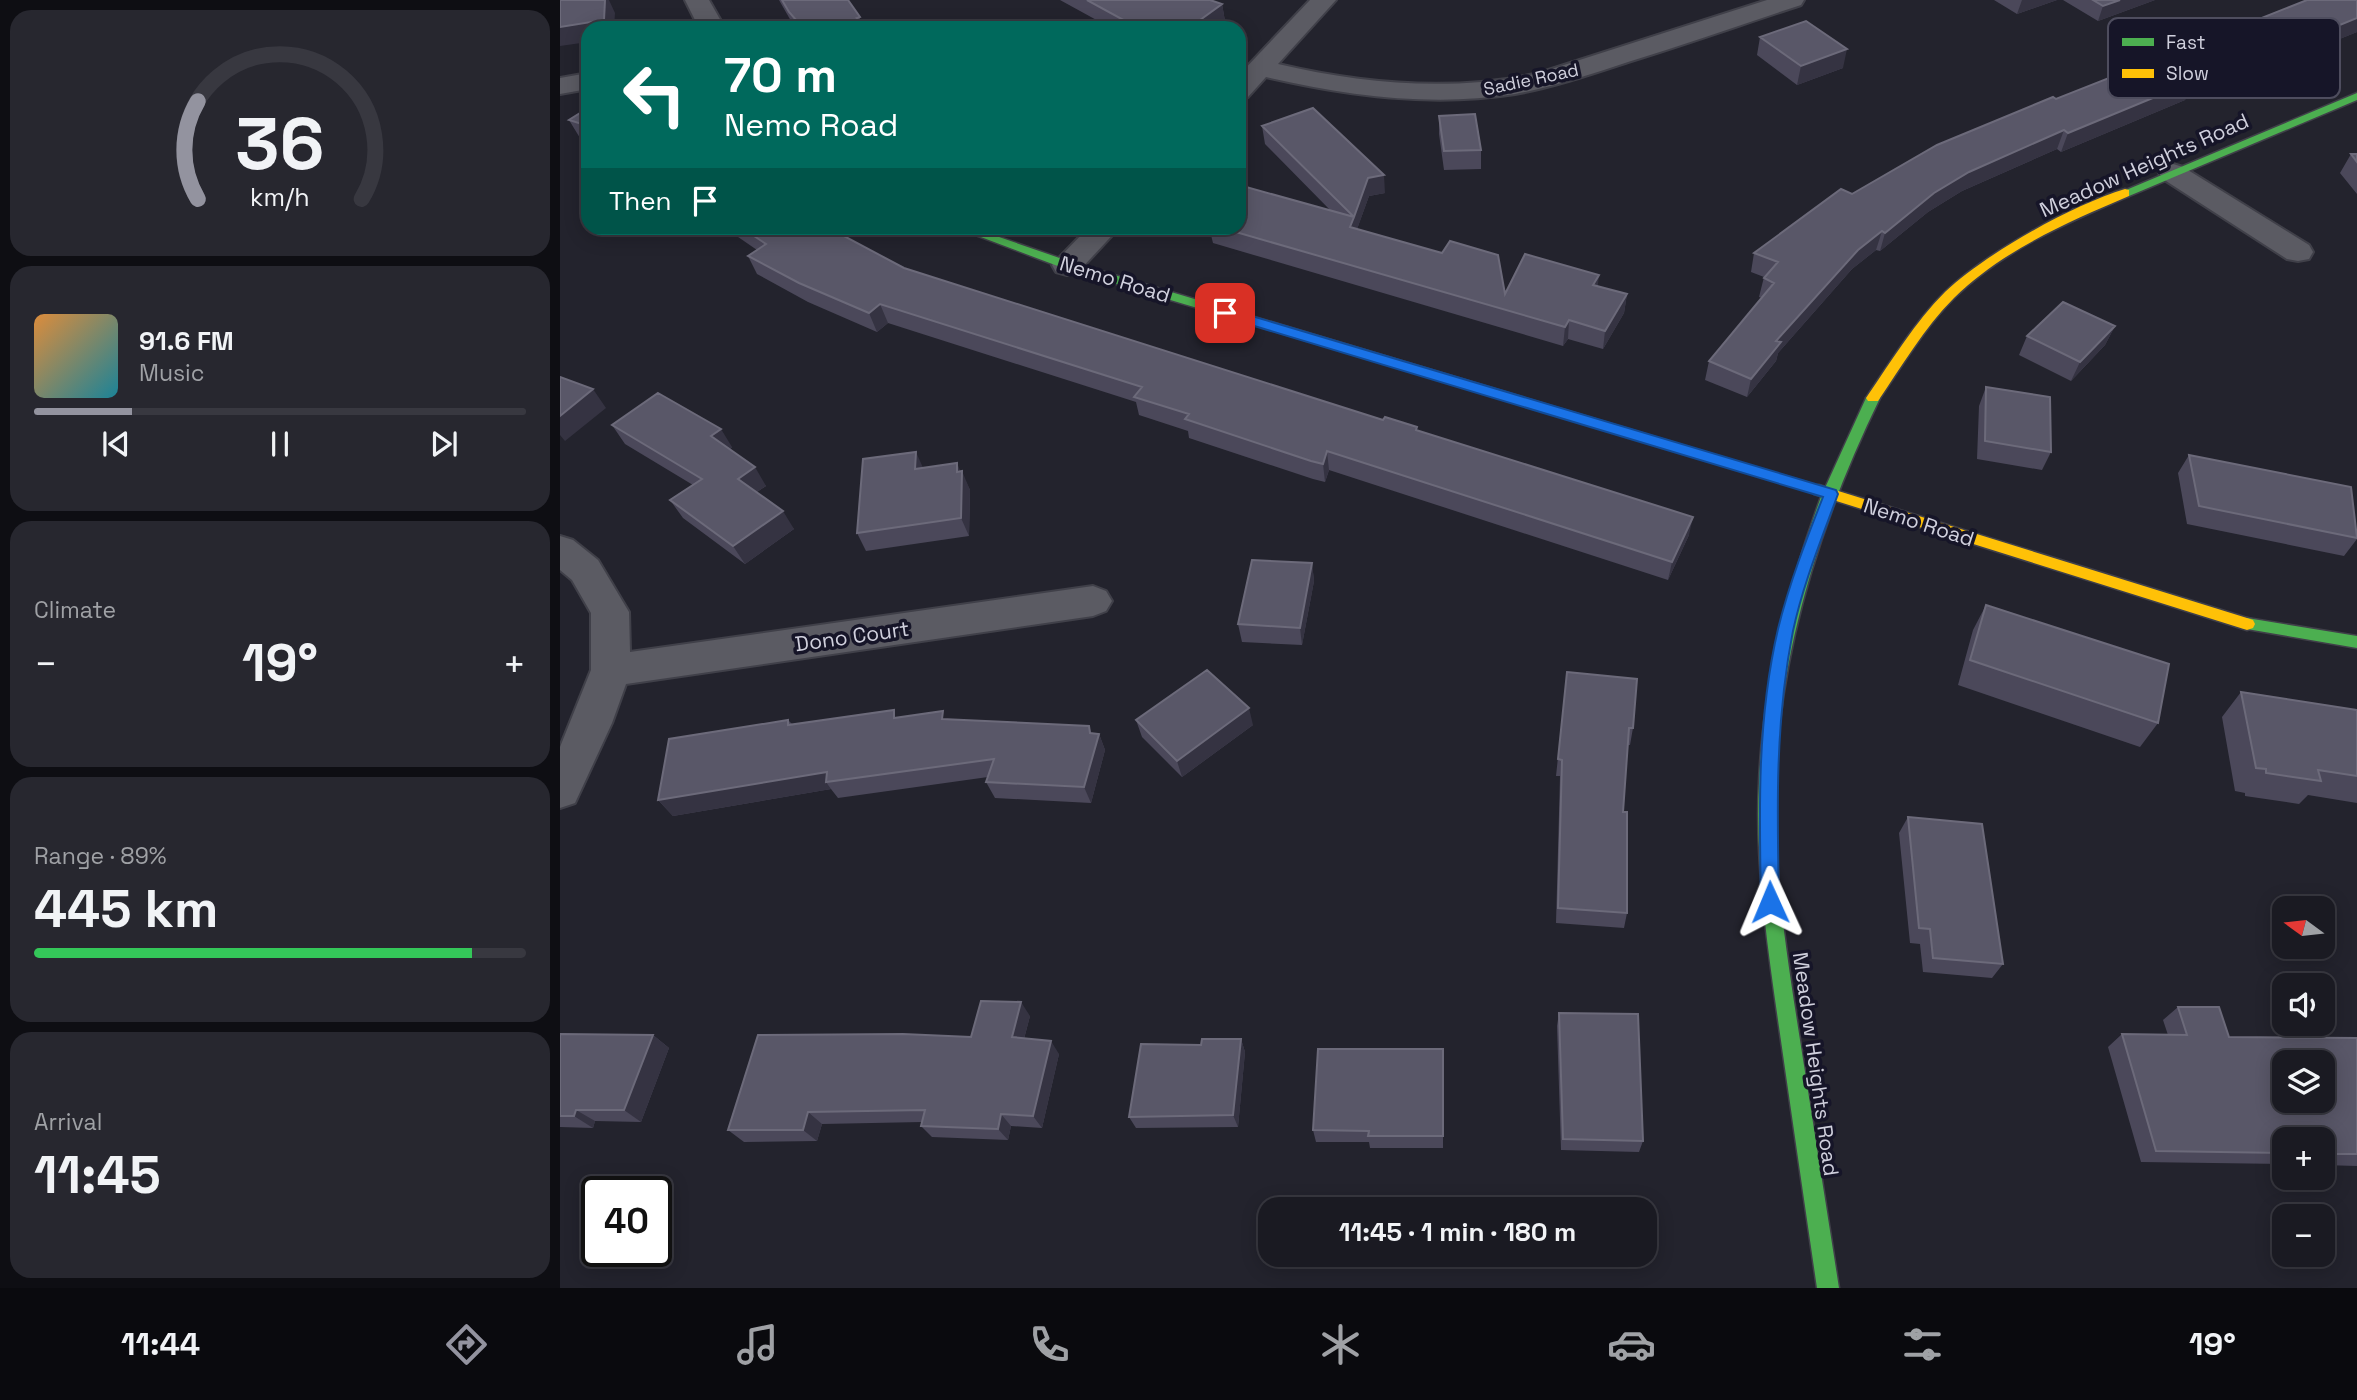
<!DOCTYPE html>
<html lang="en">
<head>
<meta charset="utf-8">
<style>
  body { margin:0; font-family:"Space Grotesk",sans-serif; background:#27272f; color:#f1f3f6; height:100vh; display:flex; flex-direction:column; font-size:26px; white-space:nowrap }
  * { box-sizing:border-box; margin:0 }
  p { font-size:23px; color:#9fa1a5 }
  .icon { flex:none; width:38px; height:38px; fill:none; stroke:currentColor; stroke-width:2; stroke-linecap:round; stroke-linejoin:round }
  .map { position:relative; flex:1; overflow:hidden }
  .details { display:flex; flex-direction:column; gap:10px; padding:10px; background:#0e0e13; width:560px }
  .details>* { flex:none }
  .banner { position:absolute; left:21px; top:21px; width:665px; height:214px; border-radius:21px; box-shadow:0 4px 18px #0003,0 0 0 2px #383840; background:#00695c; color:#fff; overflow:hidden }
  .needle { width:46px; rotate:285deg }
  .controls { position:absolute; left:1712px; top:896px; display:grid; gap:14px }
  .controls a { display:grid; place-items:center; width:63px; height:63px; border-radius:14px; background:#1a1a22; box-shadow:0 4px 18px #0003,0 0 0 2px #383840; font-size:35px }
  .speed { position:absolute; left:21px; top:1176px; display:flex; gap:14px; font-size:35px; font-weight:700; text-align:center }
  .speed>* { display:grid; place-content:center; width:91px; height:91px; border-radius:50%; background:#1a1a22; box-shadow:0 4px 18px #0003,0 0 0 2px #383840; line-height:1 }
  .speed .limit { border:4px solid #111; border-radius:10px; background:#fff; color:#111 }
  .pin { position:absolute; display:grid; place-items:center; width:60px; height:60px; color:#fff; margin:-30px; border-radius:14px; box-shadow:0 4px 10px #0006 }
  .me { position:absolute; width:77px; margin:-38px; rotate:359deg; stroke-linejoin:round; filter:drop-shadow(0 0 5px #0008) }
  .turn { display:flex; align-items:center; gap:24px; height:147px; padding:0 28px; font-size:32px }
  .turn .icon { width:91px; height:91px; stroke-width:2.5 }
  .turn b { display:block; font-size:49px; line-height:60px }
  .then { display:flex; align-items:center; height:66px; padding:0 28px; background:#0003; gap:14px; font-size:26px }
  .big { font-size:52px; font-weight:700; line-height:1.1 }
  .details .card { flex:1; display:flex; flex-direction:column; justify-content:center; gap:10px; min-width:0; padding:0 24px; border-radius:21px; background:#27272f }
  .details .dial { align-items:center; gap:0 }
  .dial svg { height:182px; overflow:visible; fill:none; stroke:#383840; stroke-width:7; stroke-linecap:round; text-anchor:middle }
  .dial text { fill:#f1f3f6; stroke:none }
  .song { display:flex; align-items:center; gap:21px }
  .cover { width:84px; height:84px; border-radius:10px; background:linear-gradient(135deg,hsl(30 70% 55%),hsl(190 70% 35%)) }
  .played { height:7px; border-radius:4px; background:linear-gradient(90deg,#93939f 20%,#383840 20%) }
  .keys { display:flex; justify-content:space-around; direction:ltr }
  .heat { display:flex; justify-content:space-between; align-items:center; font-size:38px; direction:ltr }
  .charge { height:10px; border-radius:5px; background:linear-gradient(90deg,#34c759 89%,#383840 0) }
  .trip { position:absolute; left:698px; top:1197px; width:399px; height:70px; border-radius:21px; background:#1a1a22; box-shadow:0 4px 18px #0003,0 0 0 2px #383840; font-weight:700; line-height:70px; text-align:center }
  .menu { display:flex; height:112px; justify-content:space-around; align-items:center; background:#0a0a0e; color:#9fa1a5 }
  .menu .icon { width:49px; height:49px }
  .menu .selected { color:#93939f }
  .menu b { font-size:32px; color:#f1f3f6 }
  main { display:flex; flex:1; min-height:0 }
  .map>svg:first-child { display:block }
</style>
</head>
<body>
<main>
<section class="details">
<div class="card dial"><svg viewBox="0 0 100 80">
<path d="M14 69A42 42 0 1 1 86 69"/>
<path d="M14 69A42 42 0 0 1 14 26" stroke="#93939f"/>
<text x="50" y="56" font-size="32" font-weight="700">36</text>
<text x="50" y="72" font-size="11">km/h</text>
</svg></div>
<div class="card">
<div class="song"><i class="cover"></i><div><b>91.6 FM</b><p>Music</p></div></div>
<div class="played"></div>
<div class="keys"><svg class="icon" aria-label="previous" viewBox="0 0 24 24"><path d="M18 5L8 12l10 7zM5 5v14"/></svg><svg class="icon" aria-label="pause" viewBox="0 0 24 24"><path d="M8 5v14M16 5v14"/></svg><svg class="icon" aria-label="next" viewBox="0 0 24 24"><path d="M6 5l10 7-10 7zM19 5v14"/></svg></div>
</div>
<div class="card"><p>Climate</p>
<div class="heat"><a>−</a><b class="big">19°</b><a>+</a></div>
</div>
<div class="card"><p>Range · 89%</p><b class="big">445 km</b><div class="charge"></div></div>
<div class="card"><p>Arrival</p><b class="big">11:45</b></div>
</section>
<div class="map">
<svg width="1797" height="1288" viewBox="0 0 1797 1288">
  <rect width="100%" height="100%" fill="#23232d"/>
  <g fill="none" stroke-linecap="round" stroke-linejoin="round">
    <g stroke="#404049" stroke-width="4">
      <path id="street" d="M125 0H149L165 28H139Z
        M750 0H776L718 64C803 84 894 92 979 73L1207 0H1244L1241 5C1183 24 1126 44 1068 62 1031 74 994 87 955 94 872 107 788 96 706 77L688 97 679 99V75Z
        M28 73V89L0 94V78Z
        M1613 164 1623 167 1749 245 1753 252 1749 259 1738 261 1727 259 1603 179 1599 173 1603 167Z
        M528 228H559L518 272 507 275 496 272 492 265Z
        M0 536 13 540 38 560 63 602 69 612 70 652 533 586 546 591 552 601 546 611 533 616 66 684 52 723 15 803 0 808V747L31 670V613L12 580 0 570Z"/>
    </g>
    <g stroke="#404049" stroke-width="3">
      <path id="fast" d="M1797 93V100L1569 196H1561L1559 193Z
        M397 228H413L511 262 1265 488 1306 398 1313 393 1318 395 1320 398C1261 519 1220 648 1215 784 1213 863 1225 943 1237 1021 1251 1110 1265 1199 1279 1288H1257C1244 1199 1231 1110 1218 1020 1207 942 1195 862 1199 783 1203 683 1228 587 1262 494L503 268Z
        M1687 618 1797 636V648L1681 628 1679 624 1681 620Z"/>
    </g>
    <g stroke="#404049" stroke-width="3">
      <path id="slow" d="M1565 189 1569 190V196C1508 222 1443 250 1394 298 1364 328 1342 366 1318 401H1308L1306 398 1308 395C1332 360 1355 322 1385 292 1425 254 1512 205 1565 189Z
        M1259 485 1687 618 1693 620 1695 624 1693 628 1687 630 1254 494 1252 490 1254 486Z"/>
    </g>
    <use href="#street" fill="#5b5b63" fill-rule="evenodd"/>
    <use href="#fast" fill="#4caf50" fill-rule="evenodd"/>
    <use href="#slow" fill="#ffc107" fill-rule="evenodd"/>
  </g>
  <path fill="#4b485a" d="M219 0H288L302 22 310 28H235Z
    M500 0H650L662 4 665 21 655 28H551Z
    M1434 0H1497L1457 14Z
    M1503 0H1595L1538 21Z
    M1797 0V32L1710 67H1702L1666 46 1674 29Z
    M1200 37 1283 68 1237 85 1197 55Z
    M1634 81 1625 100 1501 152 1497 149 1402 191 1368 212 1320 251 1316 250 1292 269 1218 353 1216 361 1187 397 1145 380 1149 361 1202 298 1199 297 1204 277 1191 272 1194 253 1292 194Z
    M28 108V141L20 138 9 120Z
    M879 116 921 150V169L884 170 879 134Z
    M702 126 825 193 809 196 797 229 945 294 1038 286 1067 294 1064 313 1043 349 1008 339 1003 346 653 243 651 235 626 228H679L771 211 705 144Z
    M1791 154H1797V194L1780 173Z
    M165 228H269L344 268 823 420 857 427V430L1129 535 1108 580 769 470 765 482 753 479 629 438 628 431 579 415 576 402 328 323 317 332 248 302 197 274 188 256 197 250Z
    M1555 326 1545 345 1511 381 1459 355 1467 336Z
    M1426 387 1491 452 1482 470 1417 459 1419 406Z
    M52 425 172 447 170 449 206 486 197 492 234 529 185 564 123 518 110 500 133 485 65 444Z
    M1629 455 1797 530V539L1784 556 1627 524 1618 473Z
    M363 468 401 472 410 490 409 536 306 551 297 533Z
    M752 563 754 581 742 645 682 642 678 624Z
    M1426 605 1598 723 1580 747 1398 685 1413 630Z
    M1007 672 1073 728 1070 745H1068L1063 812 1067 913 1064 928 996 923 1000 776H996Z
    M1681 692 1797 710V803L1748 795 1739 804 1685 796V793L1675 791 1662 717Z
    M339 717 387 720 539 734 545 750 531 803 435 798 426 782 428 777 278 798 271 789 113 816 98 800 228 720 232 724Z
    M576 720 693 725 622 777 582 737Z
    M1348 817 1443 964 1432 978 1363 972 1360 944 1350 943 1339 833Z
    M1618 1007 1669 1037 1797 1038V1166L1762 1165V1139H1724V1164L1581 1162 1548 1047 1562 1034 1608 1035 1603 1020Z
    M999 1013 1083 1141 1079 1152 1001 1150 997 1026Z
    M470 1016 464 1039 499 1054 482 1128 451 1126 448 1140 372 1137 361 1126 362 1122 262 1124 257 1141 184 1142 168 1130Z
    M0 1034 93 1035 109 1048 81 1122 35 1121 33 1128 0 1127Z
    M681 1039 685 1052 678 1127 576 1128 569 1117 641 1045Z
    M883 1049V1148H810L809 1142H756L753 1130Z"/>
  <path fill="#353342" d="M45 0H49L55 13 54 28H28V42L0 46V27Z
    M1462 0H1497L1457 14Z
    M1560 0H1595L1538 21 1543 6Z
    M662 4 665 21 655 28H629Z
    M1797 18V32L1710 67 1719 50Z
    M1287 49 1283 68 1237 85 1241 66Z
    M1634 81 1625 100 1501 152 1508 133Z
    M1504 130 1497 149 1402 191 1368 212 1320 251 1325 233 1374 193 1409 172Z
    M824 175 825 193 809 196 795 235 794 217 808 178Z
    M794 217 795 236 790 227Z
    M1322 231 1316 250 1292 269 1218 353 1216 361 1187 397 1191 379 1216 341 1298 250Z
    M1039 275 1037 293 1033 285Z
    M1067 294 1064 313 1043 349 1045 331Z
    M320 304 328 323 317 332 309 313Z
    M1009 320 1008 339 1003 346 1005 327Z
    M1555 326 1545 345 1511 381 1520 362Z
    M33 389 46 408 5 441 0 435V416Z
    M161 429 172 447 162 455 151 436Z
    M767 451 769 470 765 482 763 464Z
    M356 452 364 470 355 469Z
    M397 463 402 475V471L410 490 409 536 401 518Z
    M195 467 206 486 189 497 178 479Z
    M223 511 234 529 185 564 173 546Z
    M1133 517 1129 535 1108 580 1112 562Z
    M752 563 754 581 742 645 740 628Z
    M689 708 693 725 622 777 617 761Z
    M529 726 536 744 539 734 545 750 531 803 524 787Z
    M267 772 266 782 271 789 113 816 98 800Z
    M461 1002 470 1016 461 1050 452 1037Z
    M93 1035 109 1048 81 1122 64 1110Z
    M681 1039 685 1052 678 1127 673 1115Z
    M491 1041 499 1054 482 1128 473 1116Z
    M16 1110 35 1121 33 1128 14 1116Z
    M248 1112 262 1124 257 1141 243 1130Z
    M441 1114 451 1126 448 1140 438 1129Z"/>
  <path fill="#595768" stroke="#6c6a7a" stroke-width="2" fill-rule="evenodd" d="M0 0H45L44 20 0 27Z
    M222 0H288L300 17 297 18 310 28H243L229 12Z
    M527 0H650L662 4 629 28H578Z
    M1533 0H1560L1543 6Z
    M1747 0H1797V18L1719 50H1711L1674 29Z
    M1246 21 1287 49 1241 66 1200 37Z
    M1620 50 1634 81 1508 133 1504 130 1409 172 1374 193 1325 233 1322 231 1298 250 1216 341 1221 342 1191 379 1149 361 1214 283 1204 278 1218 262 1194 253 1281 189 1292 194 1377 145 1493 97 1496 99Z
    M28 108V126L9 120Z
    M753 108 824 175 808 178 794 217 702 126Z
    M915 114 921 150 884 151 879 116Z
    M1791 154H1797V162Z
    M679 185 794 217 790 227 882 253 890 241 938 255 945 294 965 254 1039 275 1033 285 1067 294 1045 331 1009 320 1005 327 662 228H679Z
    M182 228H269L344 268 823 420 825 417 857 427 856 430 1133 517 1112 562 767 451 763 464 751 461 625 419 629 414 574 397 582 387 320 304 309 313 239 283 188 256 206 244Z
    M1503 302 1555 326 1520 362 1467 336Z
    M0 377 33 389 0 416Z
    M1426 387 1490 397 1491 452 1425 441Z
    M98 393 161 429 151 436 195 467 178 479 223 511 173 546 110 500 142 479 52 425Z
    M356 452 355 469 397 463V472L402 471 401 518 297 533 303 459Z
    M1629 455 1791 487 1797 538 1639 506Z
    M692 560 752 563 740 628 678 624Z
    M1426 605 1609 664 1598 723 1410 660Z
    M647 670 689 708 617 761 576 720Z
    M1007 672 1077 679 1073 728H1069L1063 812H1067V913L998 908 1002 760 998 759Z
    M1681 692 1797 710V776L1758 770 1761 781 1706 773V769L1696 768Z
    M334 710V718L383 711 382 719 529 726 530 733 539 734 524 787 426 782 434 759 266 782 267 772 98 800 109 739 228 720V725Z
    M1348 817 1422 824 1443 964 1373 958 1370 929 1359 928Z
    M421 1001 461 1002 452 1037 491 1041 473 1116 441 1114 438 1129 361 1126 365 1110 248 1112 243 1130H168L198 1035 343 1034 411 1037Z
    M1618 1007H1659L1669 1037 1797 1038V1154H1762V1139H1724V1153L1596 1151 1562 1034 1627 1035ZM1724 1062H1762V1101H1724Z
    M999 1013 1078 1014 1083 1141 1003 1139Z
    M0 1034 93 1035 64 1110H16L14 1116H0Z
    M642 1039H681L673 1115 569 1117 581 1044 641 1045Z
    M758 1049H883V1136H808L809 1131 753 1130Z"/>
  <path fill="#1a73e8" stroke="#114b97" stroke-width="2" d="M665 308 1276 490 1278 494C1262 538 1243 584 1233 631 1215 722 1217 810 1219 902L1217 908 1210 910 1204 908 1201 902C1199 810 1197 719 1218 629 1229 584 1246 540 1263 497L661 316V310Z"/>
  <g text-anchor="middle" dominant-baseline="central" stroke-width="7" stroke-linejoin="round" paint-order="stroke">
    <g font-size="18" fill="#d0d0dd" stroke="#161528">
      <text transform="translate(971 79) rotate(-12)">Sadie Road</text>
    </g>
    <g font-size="21" fill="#d0d0dd" stroke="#161528">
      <text transform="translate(1584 165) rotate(-24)">Meadow Heights Road</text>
      <text transform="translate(555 279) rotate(17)">Nemo Road</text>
      <text transform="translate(1359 522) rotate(18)">Nemo Road</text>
      <text transform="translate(292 636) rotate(-8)">Dono Court</text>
      <text transform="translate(1256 1064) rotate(82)">Meadow Heights Road</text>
    </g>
  </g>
  <rect x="1548" y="18" width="232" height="80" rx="10" fill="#161528" stroke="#4e4d5e" stroke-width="2"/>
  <rect x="1562" y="38" width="32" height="8" fill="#4caf50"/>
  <rect x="1562" y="69" width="32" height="9" fill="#ffc107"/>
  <g font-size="19" fill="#d0d0dd">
    <text x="1606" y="49">Fast</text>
    <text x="1606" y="80">Slow</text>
  </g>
</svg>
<div class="controls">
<a><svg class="needle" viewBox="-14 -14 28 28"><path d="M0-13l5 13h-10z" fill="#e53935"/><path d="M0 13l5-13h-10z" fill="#9fa1a5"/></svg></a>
<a><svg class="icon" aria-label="sound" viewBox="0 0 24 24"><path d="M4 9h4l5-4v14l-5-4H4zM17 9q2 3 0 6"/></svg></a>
<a><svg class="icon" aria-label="layers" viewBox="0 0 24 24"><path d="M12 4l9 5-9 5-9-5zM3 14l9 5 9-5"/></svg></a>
<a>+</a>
<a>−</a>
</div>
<div class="speed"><div class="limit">40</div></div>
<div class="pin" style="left:665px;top:313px;background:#d93025"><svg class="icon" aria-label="arrive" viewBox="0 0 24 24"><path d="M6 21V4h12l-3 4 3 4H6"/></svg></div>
<svg class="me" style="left:1210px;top:902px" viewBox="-20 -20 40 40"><path d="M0-17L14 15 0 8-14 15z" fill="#1a73e8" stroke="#fff" stroke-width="4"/></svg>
<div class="trip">11:45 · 1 min · 180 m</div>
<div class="banner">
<div class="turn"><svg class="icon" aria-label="left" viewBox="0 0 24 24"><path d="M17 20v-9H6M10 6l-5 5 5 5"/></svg><div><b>70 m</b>Nemo Road</div></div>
<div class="then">Then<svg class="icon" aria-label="arrive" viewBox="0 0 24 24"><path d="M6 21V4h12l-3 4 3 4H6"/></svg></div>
</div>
</div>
</main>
<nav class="menu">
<b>11:44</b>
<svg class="icon selected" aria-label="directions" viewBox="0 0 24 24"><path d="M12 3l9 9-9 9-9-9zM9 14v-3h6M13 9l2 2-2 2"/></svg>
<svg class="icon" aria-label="music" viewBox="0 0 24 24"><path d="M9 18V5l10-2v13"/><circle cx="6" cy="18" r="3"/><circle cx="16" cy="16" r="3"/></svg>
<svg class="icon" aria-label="phone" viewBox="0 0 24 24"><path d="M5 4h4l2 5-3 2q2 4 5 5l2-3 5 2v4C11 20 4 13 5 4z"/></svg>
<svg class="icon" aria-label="climate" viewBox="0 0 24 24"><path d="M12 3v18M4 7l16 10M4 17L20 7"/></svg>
<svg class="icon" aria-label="car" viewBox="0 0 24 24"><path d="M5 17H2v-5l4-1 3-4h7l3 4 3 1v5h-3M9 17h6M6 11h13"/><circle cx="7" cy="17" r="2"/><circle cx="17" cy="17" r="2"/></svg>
<svg class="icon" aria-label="filters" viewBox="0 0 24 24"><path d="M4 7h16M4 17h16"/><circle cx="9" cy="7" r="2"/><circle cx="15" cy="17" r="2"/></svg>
<b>19°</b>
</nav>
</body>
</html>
